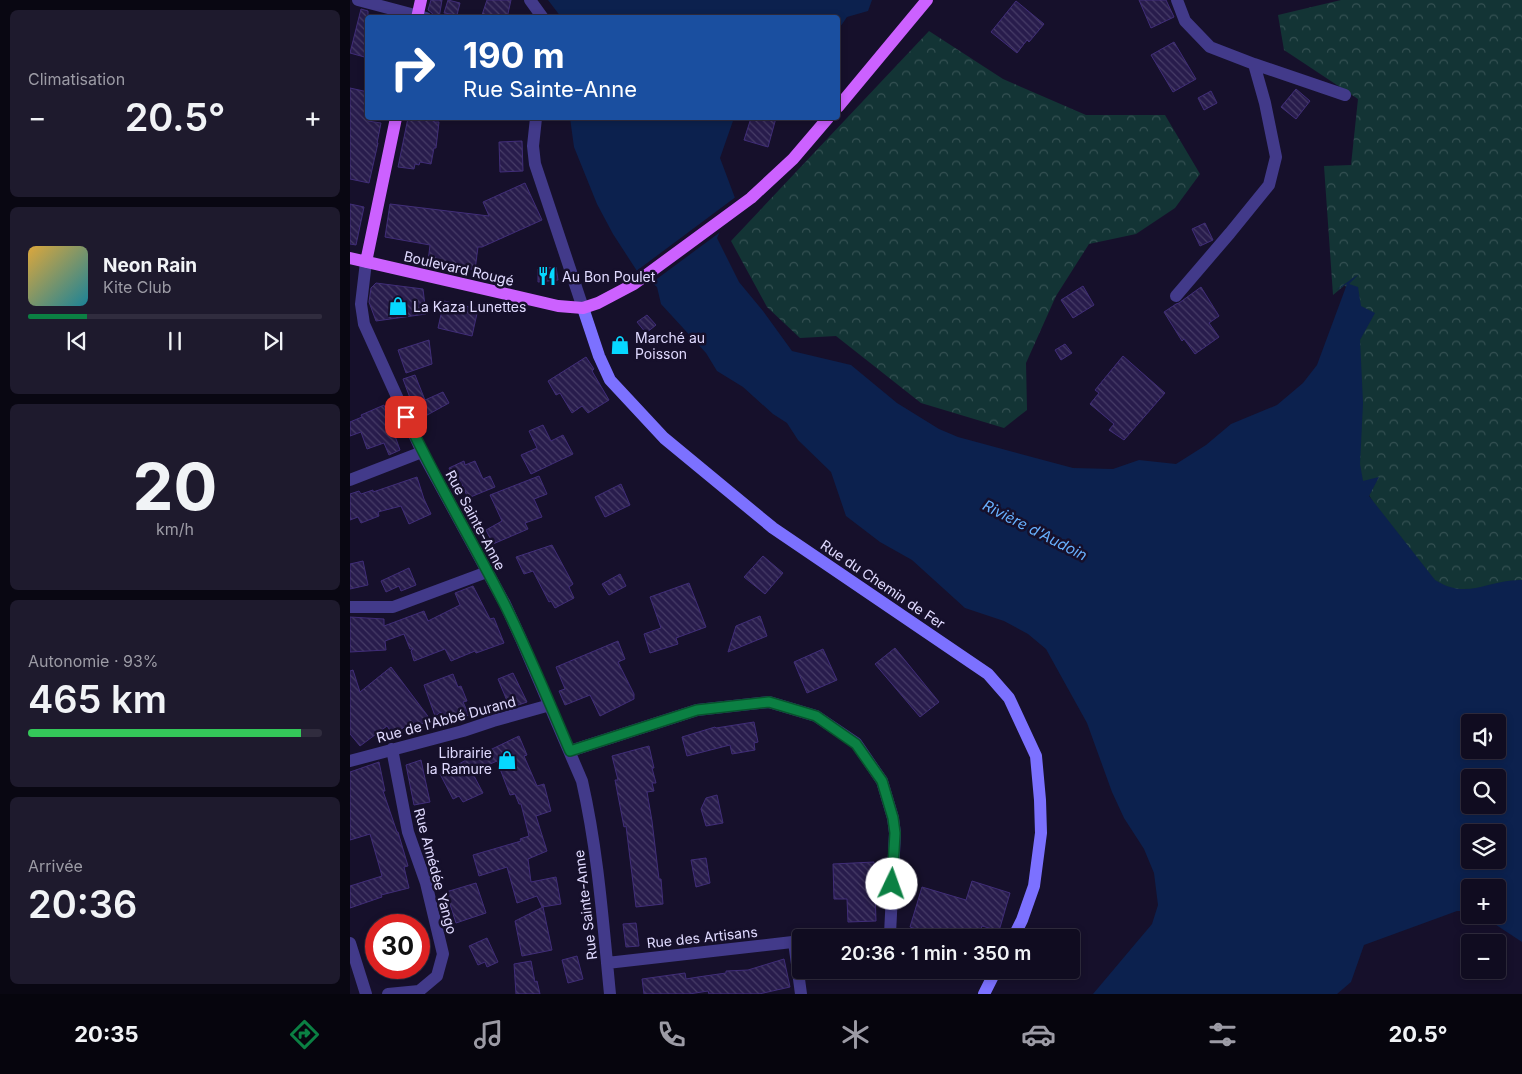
<!DOCTYPE html>
<html lang="fr">
<head>
<meta charset="utf-8">
<style>
  body { margin:0; font-family:Inter,sans-serif; background:#1e1a2d; color:#f1f3f6; height:100vh; display:flex; flex-direction:column; font-size:19px; white-space:nowrap }
  * { box-sizing:border-box; margin:0 }
  p { font-size:16px; color:#9c9ba5 }
  .icon { flex:none; width:28px; height:28px; fill:none; stroke:currentColor; stroke-width:2; stroke-linecap:round; stroke-linejoin:round }
  .map { position:relative; flex:1; overflow:hidden }
  .sheet { display:flex; flex-direction:column; gap:10px; padding:10px; background:#090712; width:350px }
  .sheet>* { flex:none }
  .top-card { position:absolute; left:15px; top:15px; width:475px; height:105px; border-radius:5px; box-shadow:0 2px 8px #0003,0 0 0 1px #302c3e; background:#1a4fa0; color:#fff; overflow:hidden }
  .buttons { position:absolute; left:1111px; top:714px; display:grid; gap:10px }
  .buttons a { display:grid; place-items:center; width:45px; height:45px; border-radius:5px; background:#100c20; box-shadow:0 2px 8px #0003,0 0 0 1px #302c3e; font-size:25px }
  .speed { position:absolute; left:15px; top:914px; display:flex; gap:10px; font-size:25px; font-weight:700; text-align:center }
  .speed>* { display:grid; place-content:center; width:65px; height:65px; border-radius:50%; background:#100c20; box-shadow:0 2px 8px #0003,0 0 0 1px #302c3e; line-height:1 }
  .speed .limit { border:8px solid #d22; background:#fff; color:#111 }
  .pin { position:absolute; display:grid; place-items:center; width:42px; height:42px; color:#fff; margin:-21px; border-radius:10px; box-shadow:0 2px 8px #0006 }
  .me { position:absolute; width:55px; margin:-28px; rotate:3deg; stroke-linejoin:round; filter:drop-shadow(0 0 4px #0008) }
  .turn { display:flex; align-items:center; gap:18px; height:105px; padding:0 15px; font-size:22px }
  .turn .icon { width:65px; height:65px; stroke-width:2.5 }
  .turn b { display:block; font-size:35px; line-height:42px }
  .big { font-size:38px; font-weight:600; line-height:1.1 }
  .sheet .card { flex:1; display:flex; flex-direction:column; justify-content:center; gap:8px; min-width:0; padding:0 18px; border-radius:8px; background:#1e1a2d }
  .sheet .dial { align-items:center; gap:0 }
  .dial b { font-size:65px; line-height:1 }
  .song { display:flex; align-items:center; gap:15px }
  .cover { width:60px; height:60px; border-radius:8px; background:linear-gradient(135deg,hsl(40 70% 55%),hsl(190 70% 35%)) }
  .played { height:5px; border-radius:2px; background:linear-gradient(90deg,#0b8043 20%,#302c3e 20%) }
  .keys { display:flex; justify-content:space-around; direction:ltr }
  .heat { display:flex; justify-content:space-between; align-items:center; font-size:28px; direction:ltr }
  .charge { height:8px; border-radius:4px; background:linear-gradient(90deg,#34c759 93%,#302c3e 0) }
  .trip { position:absolute; left:442px; top:929px; width:288px; height:50px; border-radius:5px; background:#100c20; box-shadow:0 2px 8px #0003,0 0 0 1px #302c3e; font-weight:600; line-height:50px; text-align:center }
  .menu { display:flex; height:80px; justify-content:space-around; align-items:center; background:#06050d; color:#9c9ba5 }
  .menu .icon { width:35px; height:35px }
  .menu .current { color:#0b8043 }
  .menu b { font-size:22px; color:#f1f3f6 }
  main { display:flex; flex:1; min-height:0 }
  .map>svg:first-child { display:block }
</style>
</head>
<body>
<main>
<section class="sheet">
<div class="card"><p>Climatisation</p>
<div class="heat"><a>−</a><b class="big">20.5°</b><a>+</a></div>
</div>
<div class="card">
<div class="song"><i class="cover"></i><div><b>Neon Rain</b><p>Kite Club</p></div></div>
<div class="played"></div>
<div class="keys"><svg class="icon" aria-label="previous" viewBox="0 0 24 24"><path d="M18 5L8 12l10 7zM5 5v14"/></svg><svg class="icon" aria-label="pause" viewBox="0 0 24 24"><path d="M8 5v14M16 5v14"/></svg><svg class="icon" aria-label="next" viewBox="0 0 24 24"><path d="M6 5l10 7-10 7zM19 5v14"/></svg></div>
</div>
<div class="card dial"><b>20</b><p>km/h</p></div>
<div class="card"><p>Autonomie · 93%</p><b class="big">465 km</b><div class="charge"></div></div>
<div class="card"><p>Arrivée</p><b class="big">20:36</b></div>
</section>
<div class="map">
<svg width="1172" height="994" viewBox="0 0 1172 994">
  <defs>
    <pattern id="forest-crowns" width="20" height="18" patternUnits="userSpaceOnUse" patternTransform="scale(1.25)"><rect width="20" height="18" fill="#133435"/><path d="M2 6a3 3 0 1 1 6 0M12 15a3 3 0 1 1 6 0" fill="none" stroke="#355153"/></pattern>
    <pattern id="building-back-hatch" width="6" height="6" patternUnits="userSpaceOnUse" patternTransform="scale(1.25)"><rect width="6" height="6" fill="#281c4c"/><path d="M-1 5l2 2M0 0l6 6M5-1l2 2" fill="none" stroke="#473c67"/></pattern>
  </defs>
  <rect width="100%" height="100%" fill="#16102b"/>
  <path fill="url(#forest-crowns)" d="M991 0H1172V592L1096 600 1058 563 1015 488 999 446 1011 324 995 285 983 295 974 166 1001 165 1008 99 934 50 928 15Z
    M579 31 653 79 736 115H815L850 174 825 208 786 234 739 244 706 296 676 363 677 410 654 428 571 403 486 336 450 338 417 307 381 241Z"/>
  <path fill="#0c214e" fill-rule="evenodd" d="M198 0H522L518 11 497 17 488 30V18L211 17Z
    M220 118H384L370 158 385 198 367 238 389 282 413 311 442 351 501 365 547 403 589 429 608 437 723 468 763 469 789 460 826 464 856 445 881 424 927 405 953 383 967 365 997 284 986 290 1009 274 999 284 1008 287 1011 306 1025 313 1010 340 1013 403 1010 464 1013 481 1029 477 1019 496 1085 580C1118 601 1138 579 1172 580V942L1131 915H1148V888H1120V911H1107L1014 945 1001 982 987 994H743L802 924 808 905 804 873 794 849 774 818 762 792 737 723 696 649 678 634 654 621 615 608 562 560 530 542 496 516 481 472 448 440 437 423 423 414 393 387 367 371 356 353 311 304 307 287 287 271 263 234 247 204 224 147ZM1120 722H1148V750H1120ZM1120 778H1148V805H1120ZM1120 832H1148V860H1120Z"/>
  <path fill="#16102b" d="M387 196V199L373 230 300 284 285 272Z"/>
  <path fill="url(#building-back-hatch)" stroke="#402d78" d="M81 0H92L89 18H84L82 13 78 10Z
    M98 0 110 3 107 15 94 13Z
    M137 0H161L157 18H131Z
    M789 0H816L824 17 801 28Z
    M666 1 694 24 679 42 677 40 667 53 641 32Z
    M11 9 18 11V58L0 53Z
    M824 42 846 79 823 92 801 55Z
    M0 88 18 92V121L31 123 27 143H28L19 183 0 179Z
    M946 89 960 101 946 119 931 107Z
    M861 91 867 103 854 110 848 98Z
    M58 118H85L84 122H89L86 148H84L81 164 70 162 69 165 65 164 64 169 48 167Z
    M401 118H426L418 147 394 140Z
    M172 141 173 171 150 172 149 142Z
    M175 183 192 220 132 247H128L125 270 95 263 78 262 80 245 35 237 40 204 139 216 133 202Z
    M0 204 14 207 6 245 0 244Z
    M855 223 863 240 850 246 842 229Z
    M206 267 208 280 188 282V269Z
    M26 283 73 289 76 314 26 321 19 302 21 288Z
    M733 286 744 305 723 318 711 300Z
    M851 287 869 316 859 323 869 337 845 354 834 339 832 341 814 312 826 304 829 303Z
    M94 301 128 309 122 336 88 328Z
    M297 315 306 325 296 333 287 322Z
    M79 340 82 364 56 373 48 350Z
    M715 344 722 353 711 360 705 350Z
    M773 356 815 393 774 440 759 430 764 424 740 404 749 393 745 390Z
    M236 357 244 369 242 371 259 400 238 413 232 406 222 413 210 393 206 395 198 381Z
    M65 375 75 400 93 392 99 403 70 419 63 406 53 379Z
    M34 405 50 450 39 455 34 443 17 449 11 432 0 436V422L12 417 11 415Z
    M193 425 201 441 213 435 223 454 181 474 171 455 187 448 179 431Z
    M114 461 115 465 125 461 133 479 140 476 145 487 118 498 109 478 104 480 99 468Z
    M189 476 197 494 184 499 192 517 175 523 178 529 143 544 136 530 152 521 140 495Z
    M67 477 74 499 81 514 59 524 51 506 28 512 29 516 11 523 8 517 0 520V494L9 491 11 494 23 490V492Z
    M271 484 280 505 255 517 245 497Z
    M202 545 223 584 219 587 224 598 205 608 201 601 199 602 183 571 174 574 166 557Z
    M413 556 433 573 415 594 394 577Z
    M13 561 18 585 0 589V564Z
    M59 568 66 585 51 591 49 586 36 592 31 581Z
    M270 574 276 586 259 595 252 584Z
    M339 583 356 627 326 638 328 644 300 653 294 634 311 628 300 597Z
    M123 586 140 619 144 618 154 643 126 653 125 651 101 661 95 649 64 661 61 651 63 649H60L54 634 35 641 36 650 0 652V617L34 619V626L74 611 78 621 110 605 105 593Z
    M410 616 417 636 378 652 386 626Z
    M268 641 275 659 268 662 284 694V699L250 716 240 695 215 705 209 691 215 689 206 667Z
    M545 648 589 702 570 717 525 664Z
    M473 649 487 680 457 693 444 662Z
    M41 667 80 719 67 727 60 730 57 725 43 735 37 726 10 746 0 734V671L3 670 10 692Z
    M163 673 177 702 160 708 148 679Z
    M103 674 108 687 111 686 117 701 113 702 119 715 95 723 91 712 85 716 74 685Z
    M404 722 408 742 404 743 405 750 382 754 380 745 337 756 332 737 365 727 366 728Z
    M169 736 177 755 174 756 187 786 194 784 201 811 186 816 197 851 178 859 181 882 206 877 211 904 192 907 187 896 167 903 157 867 129 876 123 855 171 841 170 839 179 836 171 804H169L165 794 160 795 147 761 122 772 133 793 113 802 109 796 103 799 90 774 120 758 142 749Z
    M299 746 304 768H302L306 783H302L304 791 297 792 302 821 309 879H311L313 904 286 907 276 826 274 827 265 780H268L262 756Z
    M71 760 80 802 64 805 56 765Z
    M29 762 35 791H33L47 832H48L58 866 54 867 59 888 31 895 32 897 0 908V886L32 876 20 834 0 840V772Z
    M367 795 373 823 356 826 351 809 356 798Z
    M356 858 360 883 346 887 341 860Z
    M524 862 526 921 498 922 497 899H484L483 864Z
    M622 881 660 893 649 931 632 926 628 938H593L560 927 572 887 616 900Z
    M126 883 136 913 106 923 96 892Z
    M193 907 202 950 172 956 165 921Z
    M286 923 289 946 276 947 273 924Z
    M137 938 148 962 137 967 135 962 128 965 119 946Z
    M227 956 233 979 218 983 212 960Z
    M434 959 440 987 409 994H359L358 991 339 994H294L292 979 335 973 336 979 348 977 376 973V971L398 970Z
    M181 961 185 982 187 981 190 994H166L164 964Z"/>
  <g fill="none" stroke-linecap="round" stroke-linejoin="round">
    <path stroke="#423a8a" stroke-width="12" d="M8 0 76 18
      M180 0 193 18
      M904 64 995 95
      M186 118 183 146 185 164 233 308
      M16 262 11 304 14 324 72 452 155 604 171 639 232 781C248 851 253 923 260 994
      M826 296 880 233 919 185 926 157 915 103 904 64 860 47 835 21 827 0
      M0 480 72 452
      M0 607H43L137 572
      M220 751 347 710 419 702 466 716 506 743 532 781 543 818 545 833 540 934
      M0 761 113 731 143 721 200 705
      M499 938 540 934 553 938
      M444 942 451 994
      M0 943 16 994
      M257 963 451 941
      M38 994 69 991 87 976 93 954 76 883 58 832 42 749"/>
    <path stroke="#7c71ff" stroke-width="12" d="M233 308 249 356 260 380 314 438 423 528 638 674 659 698 686 756 690 800 691 833 684 886 672 920 663 938
      M634 994 646 970"/>
    <path stroke="#cc61ff" stroke-width="12" d="M67 18 71 0
      M488 107 577 0
      M0 258 208 306 233 308 248 303 284 284 401 198 443 159 478 118
      M16 262 46 118"/>
  </g>
  <g fill="none" stroke-linecap="round" stroke-linejoin="round">
    <g stroke="#07532c" stroke-width="12">
      <path id="route" d="M56 417C86 481 123 542 155 605 179 653 199 702 220 751L347 710 419 702 466 716 506 744 532 781 543 818 545 833 542 884"/>
    </g>
    <use href="#route" stroke="#0b8043" stroke-width="9"/>
  </g>
  <defs>
    <g id="restaurant-bare" transform="scale(1.5)"><path d="M-5-6h1v4h1v-4h1v4h1v-4h1v5L-1.5 .5V6h-2V.5L-5-1ZM5-6V6H3V1.5H1.5Q1.5-4 5-6Z" fill="#06d8ff" stroke="#16102b" stroke-width="2.5" paint-order="stroke"/></g>
    <g id="shop-bare" transform="scale(1.5)"><path d="M-5-2.5h2.3a2.7 3.5 0 0 1 5.4 0H5L5.5 6h-11ZM-1.5-2.5h3a1.5 2.3 0 0 0-3 0Z" fill="#06d8ff" stroke="#16102b" stroke-width="2.5" paint-order="stroke"/></g>
  </defs>
  <g fill-rule="evenodd">
    <use href="#restaurant-bare" x="197" y="276"/>
    <use href="#shop-bare" x="48" y="306"/>
    <use href="#shop-bare" x="270" y="345"/>
    <use href="#shop-bare" x="157" y="760"/>
  </g>
  <g text-anchor="middle" dominant-baseline="central" stroke-width="5" stroke-linejoin="round" paint-order="stroke">
    <g font-size="14" fill="#e0daff" stroke="#16102b">
      <text transform="translate(109 268) rotate(13)">Boulevard Rougé</text>
      <text transform="translate(126 520) rotate(62)">Rue Sainte-Anne</text>
      <text transform="translate(533 584) rotate(34)">Rue du Chemin de Fer</text>
      <text transform="translate(96 719) rotate(-15)">Rue de l'Abbé Durand</text>
      <text transform="translate(86 871) rotate(75)">Rue Amédée Yango</text>
      <text transform="translate(235 905) rotate(-97)">Rue Sainte-Anne</text>
      <text transform="translate(352 937) rotate(-6)">Rue des Artisans</text>
    </g>
    <g font-size="14" fill="#e0daff" stroke="#16102b" text-anchor="start">
      <text x="212" y="276">Au Bon Poulet</text>
      <text x="63" y="306">La Kaza Lunettes</text>
      <text x="285" y="337">Marché au<tspan x="285" dy="16">Poisson</tspan></text>
      <text x="142" y="752" text-anchor="end">Librairie<tspan x="142" dy="16">la Ramure</tspan></text>
    </g>
    <g font-size="15" font-style="italic" fill="#68b1ff" stroke="#16102b">
      <text transform="translate(685 530) rotate(27)">Rivière d'Audoin</text>
    </g>
  </g>
</svg>
<div class="buttons">
<a><svg class="icon" aria-label="sound" viewBox="0 0 24 24"><path d="M4 9h4l5-4v14l-5-4H4zM17 9q2 3 0 6"/></svg></a>
<a><svg class="icon" aria-label="search" viewBox="0 0 24 24"><circle cx="10" cy="10" r="6"/><path d="M15 15l6 6"/></svg></a>
<a><svg class="icon" aria-label="layers" viewBox="0 0 24 24"><path d="M12 4l9 5-9 5-9-5zM3 14l9 5 9-5"/></svg></a>
<a>+</a>
<a>−</a>
</div>
<div class="speed"><div class="limit">30</div></div>
<div class="pin" style="left:56px;top:417px;background:#d93025"><svg class="icon" aria-label="arrive" viewBox="0 0 24 24"><path d="M6 21V4h12l-3 4 3 4H6"/></svg></div>
<svg class="me" style="left:542px;top:884px" viewBox="-20 -20 40 40"><circle r="19" fill="#fff"/><path d="M0-13L10 11 0 6-10 11z" fill="#0b8043"/></svg>
<div class="trip">20:36 · 1 min · 350 m</div>
<div class="top-card">
<div class="turn"><svg class="icon" aria-label="right" viewBox="0 0 24 24"><path d="M7 20v-9h11M14 6l5 5-5 5"/></svg><div><b>190 m</b>Rue Sainte-Anne</div></div>
</div>
</div>
</main>
<nav class="menu">
<b>20:35</b>
<svg class="icon current" aria-label="directions" viewBox="0 0 24 24"><path d="M12 3l9 9-9 9-9-9zM9 14v-3h6M13 9l2 2-2 2"/></svg>
<svg class="icon" aria-label="music" viewBox="0 0 24 24"><path d="M9 18V5l10-2v13"/><circle cx="6" cy="18" r="3"/><circle cx="16" cy="16" r="3"/></svg>
<svg class="icon" aria-label="phone" viewBox="0 0 24 24"><path d="M5 4h4l2 5-3 2q2 4 5 5l2-3 5 2v4C11 20 4 13 5 4z"/></svg>
<svg class="icon" aria-label="climate" viewBox="0 0 24 24"><path d="M12 3v18M4 7l16 10M4 17L20 7"/></svg>
<svg class="icon" aria-label="car" viewBox="0 0 24 24"><path d="M5 17H2v-5l4-1 3-4h7l3 4 3 1v5h-3M9 17h6M6 11h13"/><circle cx="7" cy="17" r="2"/><circle cx="17" cy="17" r="2"/></svg>
<svg class="icon" aria-label="filters" viewBox="0 0 24 24"><path d="M4 7h16M4 17h16"/><circle cx="9" cy="7" r="2"/><circle cx="15" cy="17" r="2"/></svg>
<b>20.5°</b>
</nav>
</body>
</html>
